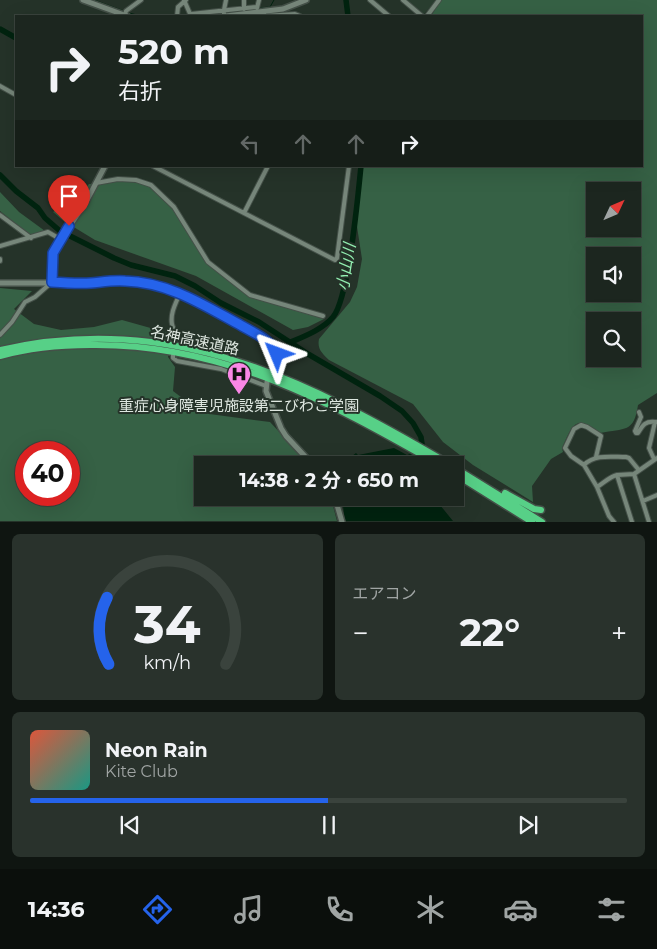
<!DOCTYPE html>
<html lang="ja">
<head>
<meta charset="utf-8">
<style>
  body { margin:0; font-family:Montserrat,"Noto Sans JP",sans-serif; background:#29322c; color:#f1f3f6; height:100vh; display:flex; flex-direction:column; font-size:19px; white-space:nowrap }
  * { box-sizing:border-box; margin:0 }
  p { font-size:16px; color:#a0a5a4 }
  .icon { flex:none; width:28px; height:28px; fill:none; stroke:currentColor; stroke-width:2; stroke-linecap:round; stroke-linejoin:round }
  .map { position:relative; height:522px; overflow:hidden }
  .details { display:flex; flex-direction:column; gap:12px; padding:12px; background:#0f1511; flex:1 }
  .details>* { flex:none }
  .banner { position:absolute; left:15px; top:15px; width:628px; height:152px; border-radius:0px; box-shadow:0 5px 20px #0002,0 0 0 1px #3a433d; background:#1c261f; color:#f1f3f6; overflow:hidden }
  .needle { width:32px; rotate:46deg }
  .tools { position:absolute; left:586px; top:182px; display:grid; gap:10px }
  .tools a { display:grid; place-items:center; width:55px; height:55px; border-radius:0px; background:#1c261f; box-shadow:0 5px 20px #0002,0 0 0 1px #3a433d; font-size:25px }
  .speed { position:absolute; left:15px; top:441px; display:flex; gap:10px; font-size:25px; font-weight:700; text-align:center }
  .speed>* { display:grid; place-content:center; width:65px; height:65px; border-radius:50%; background:#1c261f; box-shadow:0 5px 20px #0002,0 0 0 1px #3a433d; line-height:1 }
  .speed .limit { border:8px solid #d22; background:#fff; color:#111 }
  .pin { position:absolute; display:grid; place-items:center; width:42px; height:42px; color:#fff; margin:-51px -21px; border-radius:50% 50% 50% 0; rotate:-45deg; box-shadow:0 0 5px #0007 }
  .pin .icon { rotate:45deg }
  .me { position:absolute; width:55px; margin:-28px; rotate:314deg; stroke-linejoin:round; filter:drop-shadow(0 0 4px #0008) }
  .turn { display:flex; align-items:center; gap:18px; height:105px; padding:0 20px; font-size:22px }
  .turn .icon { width:65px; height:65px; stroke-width:2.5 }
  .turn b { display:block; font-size:35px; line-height:42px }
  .lanes { display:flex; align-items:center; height:48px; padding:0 20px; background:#0003; justify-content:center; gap:25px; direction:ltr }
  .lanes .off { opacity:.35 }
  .big { font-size:38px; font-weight:700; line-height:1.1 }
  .details .widget { flex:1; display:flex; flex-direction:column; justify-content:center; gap:8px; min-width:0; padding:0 18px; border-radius:8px; background:#29322c }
  .details .dial { align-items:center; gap:0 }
  .dial svg { height:130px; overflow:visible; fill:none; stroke:#3a433d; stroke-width:7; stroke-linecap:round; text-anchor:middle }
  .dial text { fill:#f1f3f6; stroke:none }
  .song { display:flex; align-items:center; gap:15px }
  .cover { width:60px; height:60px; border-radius:8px; background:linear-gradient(135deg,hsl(10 70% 55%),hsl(170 70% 35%)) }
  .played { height:5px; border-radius:2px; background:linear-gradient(90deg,#2563eb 50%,#3a433d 50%) }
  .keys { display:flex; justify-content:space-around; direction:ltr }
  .heat { display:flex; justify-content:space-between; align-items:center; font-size:28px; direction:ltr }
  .details .tiles { flex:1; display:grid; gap:12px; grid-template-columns:1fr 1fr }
  .widget:last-child { grid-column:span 2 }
  .trip { position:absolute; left:194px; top:456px; width:270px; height:50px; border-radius:0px; background:#1c261f; box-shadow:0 5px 20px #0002,0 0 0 1px #3a433d; font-weight:700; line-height:50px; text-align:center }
  .menu { display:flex; height:80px; justify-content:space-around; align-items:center; background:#0b0f0c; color:#a0a5a4 }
  .menu .icon { width:35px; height:35px }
  .menu .selected { color:#2563eb }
  .menu b { font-size:22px; color:#f1f3f6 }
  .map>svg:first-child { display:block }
</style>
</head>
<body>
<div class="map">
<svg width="657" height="522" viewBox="0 0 657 522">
  <rect width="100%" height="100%" fill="#253329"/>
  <path fill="#2a3e30" d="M406 0H437L423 15Z"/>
  <path fill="#366145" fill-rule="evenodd" d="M441 0H657V393L638 405C634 433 625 428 600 433 575 414 573 424 562 448L563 452 551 459 532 486 533 502 473 465 443 442 413 404 329 360C322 353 317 349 319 339L350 302 357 287 362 259 356 220 362 166H641V16H431ZM595 191H632V229H595ZM595 256H632V294H595ZM595 321H632V359H595Z
    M119 180 142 183 150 186 173 208 207 263 250 296 324 319 308 327 293 330 196 276 95 240 72 226 98 185Z
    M89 184H93L86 199 69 223 67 224 53 212 79 194Z
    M0 192 19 212 45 231 30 235 0 211Z
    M0 288 32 291 14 309 34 324 61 330 94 327 122 320 172 334 168 357 175 367 173 391 202 413 270 422 310 465H202V498H331L337 521H0ZM26 452H69V495H26Z"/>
  <path fill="#00230f" d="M394 448 407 455 410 454 421 460 420 465H320L337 455 352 456 356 453 358 455Z
    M342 498H438L440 501V505L453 521H345Z"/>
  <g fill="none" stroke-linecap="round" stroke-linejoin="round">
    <path stroke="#00230f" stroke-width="1" d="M94 0 124 11
      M259 8 270 7 274 0
      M226 12H230
      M129 13 141 16
      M194 16 222 13"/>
    <path stroke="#00230f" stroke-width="5.5" d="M346 0 348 16
      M0 29 16 38
      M0 175 16 191 38 208 45 218 60 231 114 258 131 265 175 276 195 286 221 303 259 322 308 354 380 396 402 411 413 423 421 437 422 444 416 457 408 465
      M291 342C305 336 323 329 333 317 349 298 358 195 361 166"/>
    <g stroke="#445048" stroke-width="6">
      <path id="street" d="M184 0 191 16
        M370 0 389 16
        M403 0 422 16
        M257 8 259 0
        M244 9V0
        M263 12 265 16 295 14 300 16
        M191 14 257 7
        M125 16 126 11 141 0
        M177 16 178 7 186 0
        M224 16V10L226 0
        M427 16 439 0
        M0 86 16 95
        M153 166 335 260 337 258 349 166
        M96 183 118 179 136 180 151 185 174 207 208 262 250 295 323 316
        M244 213 268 166
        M0 215 31 238
        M0 246 48 232 60 239
        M0 259V261
        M0 335 12 322 25 302 35 297 52 282
        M176 339C177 332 173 330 172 324 170 313 176 303 180 293
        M173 355V358L177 361 221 369 266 386
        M639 412 641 417 635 431 636 433H638C643 425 645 421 655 422
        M596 457 601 436 587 427 581 425 574 429 565 448 571 456 584 465 597 487 609 516 614 522
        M654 459 649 448 655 422H657
        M584 465C595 454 611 457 626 457L629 458 638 469
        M634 474 649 522
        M597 487C604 483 609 477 617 475
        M643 501 657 495
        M632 522 617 475 634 474 657 458"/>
    </g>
    <g stroke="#445048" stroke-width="8">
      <path id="secondary" d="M83 0 127 16
        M226 16 283 9 306 0
        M52 282V257L55 248 87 200 105 166
        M0 283H90L125 281 157 286 186 295 248 330 273 345 278 358 273 370
        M267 382 266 391 281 428 286 436 313 465
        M335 498 342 522"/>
    </g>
    <g stroke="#445048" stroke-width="9">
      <path id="highway" d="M0 350C173 311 306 380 451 465
        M0 356C29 348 60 345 90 345 222 343 328 401 440 465
        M455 468 542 522
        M455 474 532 522
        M505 493 534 509 541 510"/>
    </g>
    <use href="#street" stroke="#76867a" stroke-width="4"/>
    <use href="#secondary" stroke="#76867a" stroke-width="5"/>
    <use href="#highway" stroke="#57d087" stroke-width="6"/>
  </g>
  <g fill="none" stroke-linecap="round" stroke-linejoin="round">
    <g stroke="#184099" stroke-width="12">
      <path id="route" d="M69 226 53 253 52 282C65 283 78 284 91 283 102 282 114 280 125 281 169 282 205 306 242 326 254 333 273 341 277 354"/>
    </g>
    <use href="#route" stroke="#2563eb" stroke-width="9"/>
  </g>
  <defs>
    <g id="hospital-pin" transform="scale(1.25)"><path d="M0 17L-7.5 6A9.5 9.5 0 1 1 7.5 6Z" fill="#fa87e6" stroke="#253329"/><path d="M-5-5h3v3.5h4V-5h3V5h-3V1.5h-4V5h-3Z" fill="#111"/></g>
  </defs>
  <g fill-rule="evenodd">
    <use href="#hospital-pin" x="239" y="374"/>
  </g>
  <g text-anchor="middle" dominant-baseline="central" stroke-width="4" stroke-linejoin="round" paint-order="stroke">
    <g font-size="15" fill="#dee7e0" stroke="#253329">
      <text transform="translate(195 340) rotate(12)">名神高速道路</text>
    </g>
    <g font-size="15" fill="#dee7e0" stroke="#253329">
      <text x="239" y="405">重症心身障害児施設第二びわこ学園</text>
    </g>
    <g font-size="16" font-style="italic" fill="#93f0b2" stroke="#253329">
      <text transform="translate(346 267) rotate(-81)">小山川</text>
    </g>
  </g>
</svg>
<div class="tools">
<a><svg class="needle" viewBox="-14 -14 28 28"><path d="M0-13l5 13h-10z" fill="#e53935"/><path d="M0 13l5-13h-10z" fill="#a0a5a4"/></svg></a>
<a><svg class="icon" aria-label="sound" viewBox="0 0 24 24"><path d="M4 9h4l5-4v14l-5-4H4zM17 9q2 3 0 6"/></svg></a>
<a><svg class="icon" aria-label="search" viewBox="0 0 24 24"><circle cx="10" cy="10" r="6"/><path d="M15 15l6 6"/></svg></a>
</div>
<div class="speed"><div class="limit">40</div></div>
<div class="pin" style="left:69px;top:226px;background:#d93025"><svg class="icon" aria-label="arrive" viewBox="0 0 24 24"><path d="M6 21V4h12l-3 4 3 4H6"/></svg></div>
<svg class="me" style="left:277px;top:354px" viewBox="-20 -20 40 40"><path d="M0-17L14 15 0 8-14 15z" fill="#2563eb" stroke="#fff" stroke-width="4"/></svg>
<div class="trip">14:38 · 2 分 · 650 m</div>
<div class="banner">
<div class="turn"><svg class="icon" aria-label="right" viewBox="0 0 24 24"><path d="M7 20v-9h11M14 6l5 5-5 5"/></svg><div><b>520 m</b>右折</div></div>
<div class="lanes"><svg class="icon off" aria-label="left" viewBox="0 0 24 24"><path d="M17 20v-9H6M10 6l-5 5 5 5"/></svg><svg class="icon off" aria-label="ahead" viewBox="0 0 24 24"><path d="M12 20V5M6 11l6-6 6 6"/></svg><svg class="icon off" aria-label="ahead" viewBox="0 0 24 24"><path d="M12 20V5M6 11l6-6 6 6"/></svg><svg class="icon" aria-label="right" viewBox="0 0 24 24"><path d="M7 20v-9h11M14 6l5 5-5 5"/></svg></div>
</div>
</div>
<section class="details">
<div class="tiles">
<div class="widget dial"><svg viewBox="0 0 100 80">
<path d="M14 69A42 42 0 1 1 86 69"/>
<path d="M14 69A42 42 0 0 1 13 28" stroke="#2563eb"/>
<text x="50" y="56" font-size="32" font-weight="700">34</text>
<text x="50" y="72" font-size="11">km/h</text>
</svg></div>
<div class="widget"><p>エアコン</p>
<div class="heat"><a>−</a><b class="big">22°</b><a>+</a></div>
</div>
<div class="widget">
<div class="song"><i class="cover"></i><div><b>Neon Rain</b><p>Kite Club</p></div></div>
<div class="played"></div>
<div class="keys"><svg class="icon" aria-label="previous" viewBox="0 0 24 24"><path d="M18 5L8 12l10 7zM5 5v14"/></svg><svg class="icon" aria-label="pause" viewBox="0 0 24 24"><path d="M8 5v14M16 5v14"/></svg><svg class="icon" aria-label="next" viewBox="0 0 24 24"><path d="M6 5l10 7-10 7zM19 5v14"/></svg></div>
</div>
</div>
</section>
<nav class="menu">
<b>14:36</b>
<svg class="icon selected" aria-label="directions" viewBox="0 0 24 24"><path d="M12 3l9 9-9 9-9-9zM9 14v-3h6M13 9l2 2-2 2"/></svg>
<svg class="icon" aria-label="music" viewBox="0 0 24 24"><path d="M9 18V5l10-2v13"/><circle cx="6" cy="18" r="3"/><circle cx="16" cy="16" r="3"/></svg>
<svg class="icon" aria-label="phone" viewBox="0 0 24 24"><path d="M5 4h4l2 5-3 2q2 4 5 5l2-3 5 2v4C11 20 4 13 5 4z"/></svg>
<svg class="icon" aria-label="climate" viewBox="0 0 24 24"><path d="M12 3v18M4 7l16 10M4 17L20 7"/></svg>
<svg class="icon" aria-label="car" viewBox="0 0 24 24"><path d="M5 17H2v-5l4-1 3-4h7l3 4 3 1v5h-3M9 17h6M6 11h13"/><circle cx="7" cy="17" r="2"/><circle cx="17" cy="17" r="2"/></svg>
<svg class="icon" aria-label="filters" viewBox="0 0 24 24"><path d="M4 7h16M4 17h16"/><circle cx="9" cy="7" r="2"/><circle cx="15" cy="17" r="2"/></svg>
</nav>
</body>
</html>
